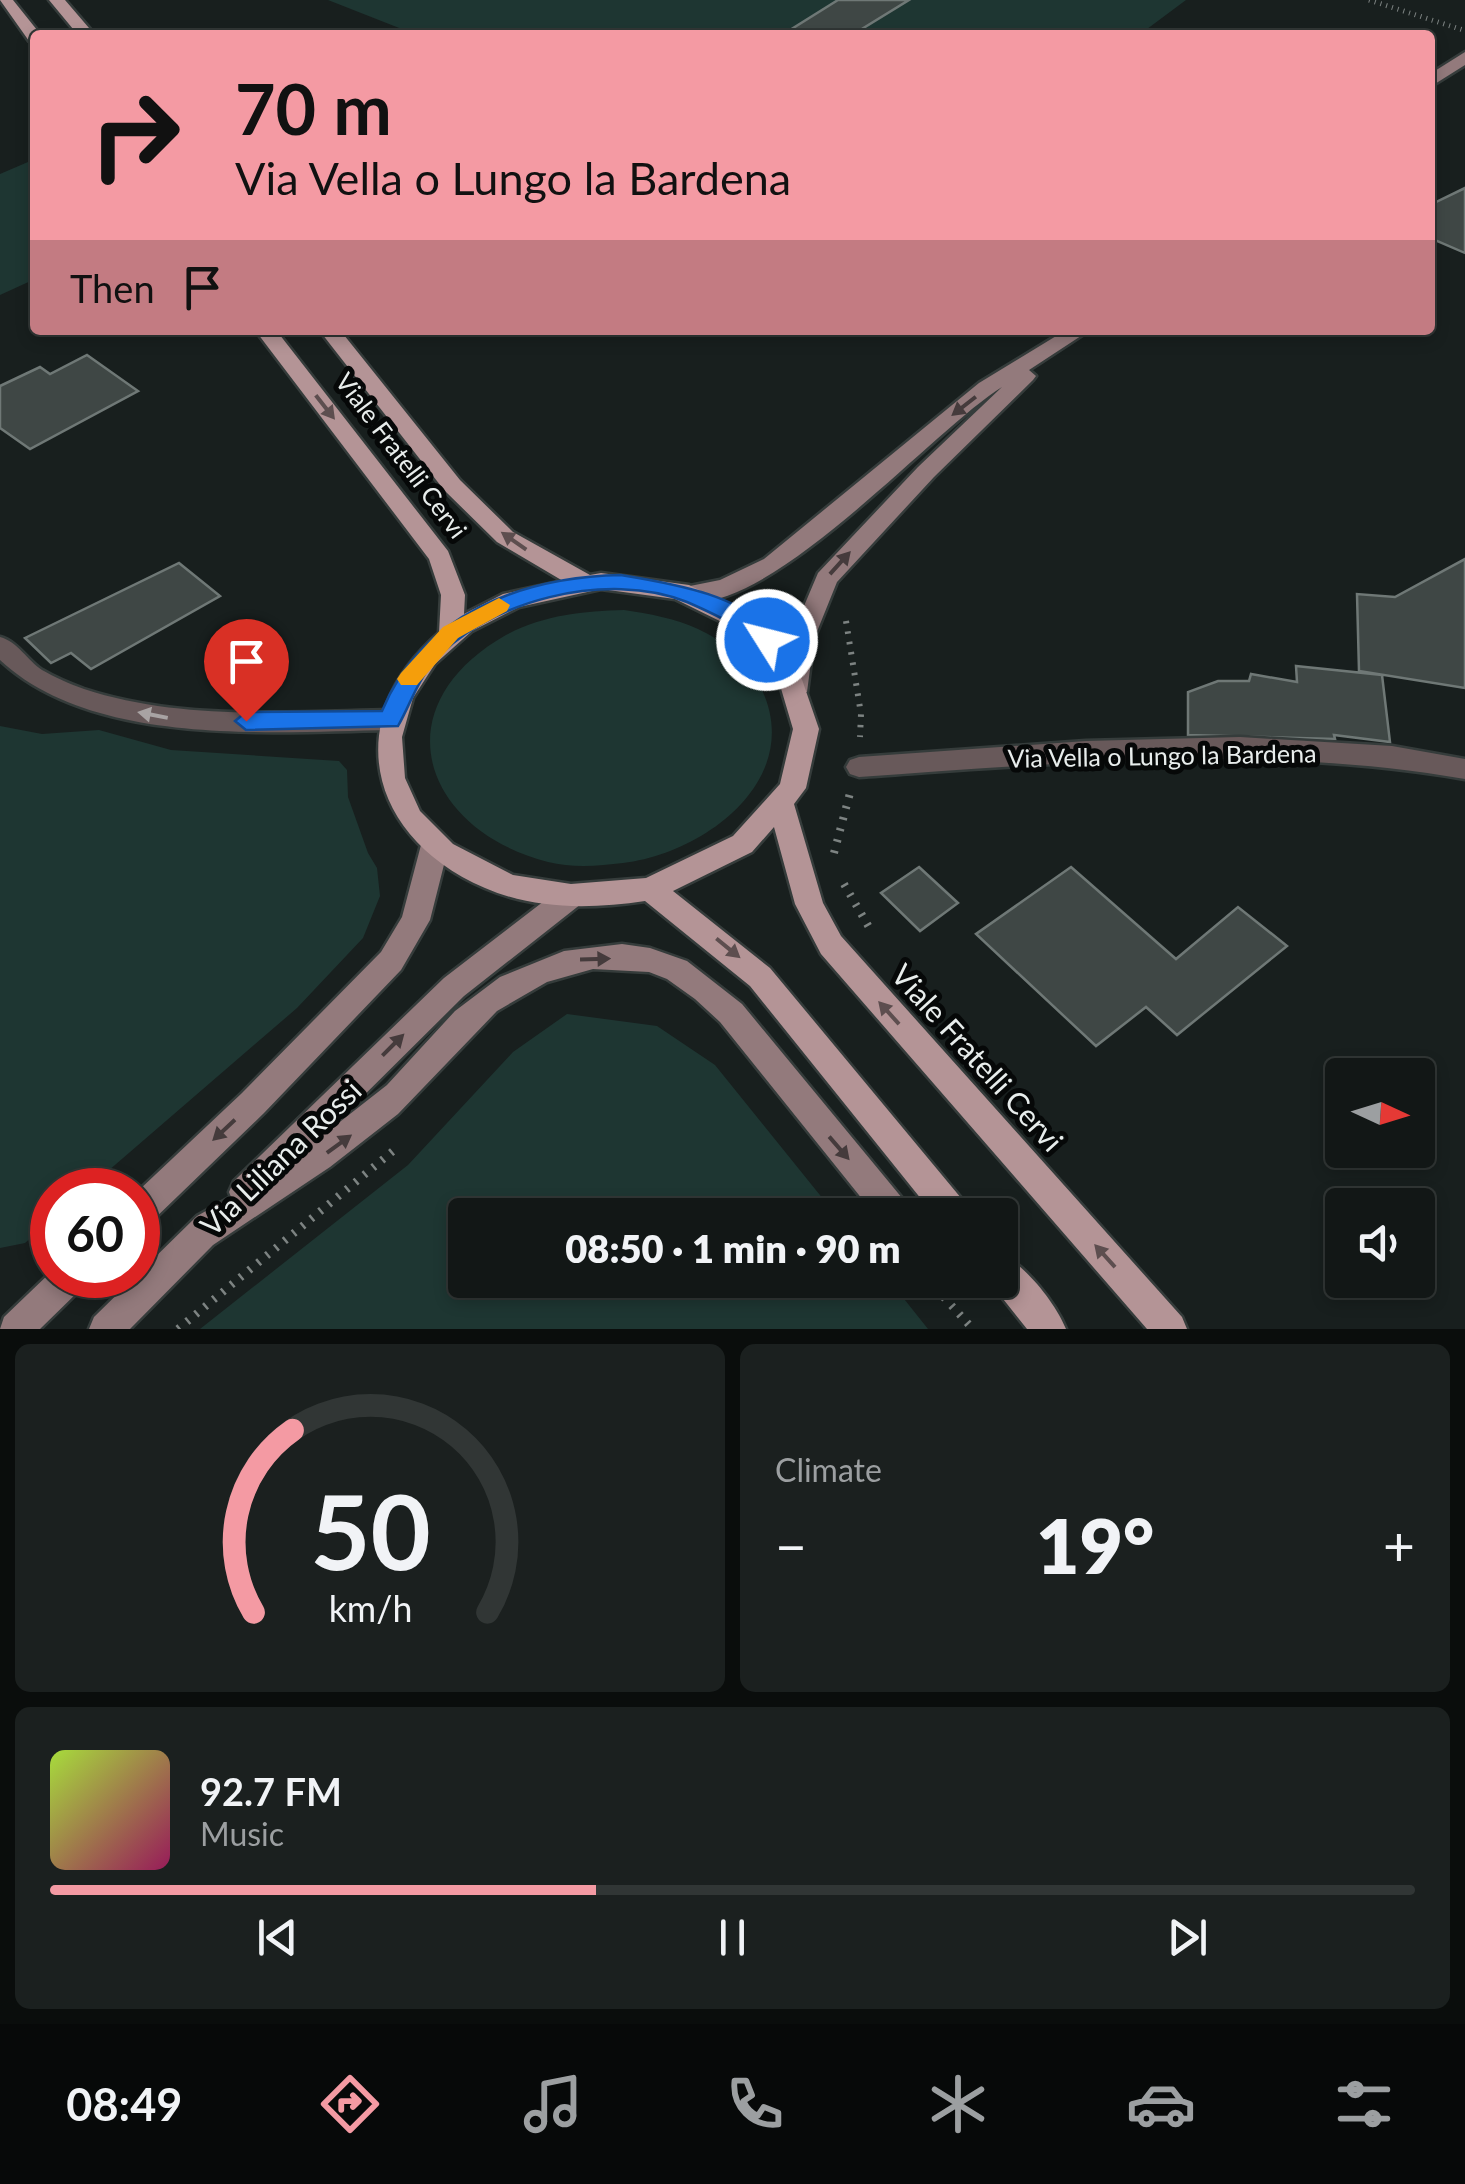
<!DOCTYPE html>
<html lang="en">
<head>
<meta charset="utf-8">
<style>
  body { margin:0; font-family:Lato,sans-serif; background:#1b201f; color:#f1f3f6; height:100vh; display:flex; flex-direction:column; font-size:38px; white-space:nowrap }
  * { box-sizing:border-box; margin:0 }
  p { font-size:32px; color:#9c9fa1 }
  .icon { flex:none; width:55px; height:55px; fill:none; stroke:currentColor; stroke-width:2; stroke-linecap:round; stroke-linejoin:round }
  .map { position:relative; height:1329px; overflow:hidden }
  .details { display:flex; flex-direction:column; gap:15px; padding:15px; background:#0a0d0c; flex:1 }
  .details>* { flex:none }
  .banner { position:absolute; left:30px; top:30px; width:1405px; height:305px; border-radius:10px; box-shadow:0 5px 15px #0003,0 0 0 2px #313635; background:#f49aa3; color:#111; overflow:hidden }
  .needle { width:65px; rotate:94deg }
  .tools { position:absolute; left:1325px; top:1058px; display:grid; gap:20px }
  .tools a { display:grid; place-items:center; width:110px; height:110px; border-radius:10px; background:#121716; box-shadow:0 5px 15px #0003,0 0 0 2px #313635; font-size:50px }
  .speed { position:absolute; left:30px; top:1168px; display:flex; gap:20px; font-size:50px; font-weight:700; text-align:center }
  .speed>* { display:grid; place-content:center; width:130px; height:130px; border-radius:50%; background:#121716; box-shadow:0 5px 15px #0003,0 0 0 2px #313635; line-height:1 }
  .speed .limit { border:15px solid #d22; background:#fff; color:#111 }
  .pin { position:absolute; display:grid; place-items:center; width:85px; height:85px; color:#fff; margin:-102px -42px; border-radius:50% 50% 50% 0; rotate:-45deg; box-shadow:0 0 10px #0007 }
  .pin .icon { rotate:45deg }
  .me { position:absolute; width:110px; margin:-55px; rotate:306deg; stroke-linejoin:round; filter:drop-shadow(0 0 8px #0008) }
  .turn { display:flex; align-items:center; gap:35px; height:210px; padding:0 40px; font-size:45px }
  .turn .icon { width:130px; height:130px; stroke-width:2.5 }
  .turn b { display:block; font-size:70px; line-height:85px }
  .then { display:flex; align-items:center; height:95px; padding:0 40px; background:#0003; gap:20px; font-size:38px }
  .big { font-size:75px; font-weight:800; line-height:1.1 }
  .details .card { flex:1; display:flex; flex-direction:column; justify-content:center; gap:15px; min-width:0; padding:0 35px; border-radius:15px; background:#1b201f }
  .details .dial { align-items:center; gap:0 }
  .dial svg { height:260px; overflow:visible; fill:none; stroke:#313635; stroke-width:7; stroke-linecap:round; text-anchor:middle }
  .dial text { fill:#f1f3f6; stroke:none }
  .song { display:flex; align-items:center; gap:30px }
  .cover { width:120px; height:120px; border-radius:15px; background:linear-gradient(135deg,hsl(80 70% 55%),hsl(330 70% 35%)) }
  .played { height:10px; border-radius:5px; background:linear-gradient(90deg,#f49aa3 40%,#313635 40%) }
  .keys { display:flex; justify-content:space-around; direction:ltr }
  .heat { display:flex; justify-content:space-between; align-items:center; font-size:55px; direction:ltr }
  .details .tiles { flex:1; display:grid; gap:15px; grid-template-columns:1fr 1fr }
  .card:last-child { grid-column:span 2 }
  .trip { position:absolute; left:448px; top:1198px; width:570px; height:100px; border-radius:10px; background:#121716; box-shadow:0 5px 15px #0003,0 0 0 2px #313635; font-weight:800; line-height:100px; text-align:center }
  .dock { display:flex; height:160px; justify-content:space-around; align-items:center; background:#070909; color:#9c9fa1 }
  .dock .icon { width:70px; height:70px }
  .dock .current { color:#f49aa3 }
  .dock b { font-size:45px; color:#f1f3f6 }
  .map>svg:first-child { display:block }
</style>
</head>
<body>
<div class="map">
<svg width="1465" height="1329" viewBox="0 0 1465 1329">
  <rect width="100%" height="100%" fill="#181f1e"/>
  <path fill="#1e3632" d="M328 0H1186L1139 35H417Z
    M35 159V279L0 295V174Z
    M624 610C649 614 675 618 698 629 722 640 746 660 759 684 808 776 707 853 623 863 599 866 572 868 548 862 421 829 381 706 506 635 543 615 584 611 624 610Z
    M0 726 42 734 99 730 171 750 339 761 347 770 348 797 368 853 377 868 380 896 363 938 297 1008 86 1190H52V1219L25 1243 0 1248Z
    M567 1014 657 1026 715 1065 836 1215H465V1280H889L928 1329H200L408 1165 513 1052Z"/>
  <path fill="#3f4745" stroke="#6f7876" stroke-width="2.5" d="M838 0H909L852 35H782Z
    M1465 188V253L1430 238V205Z
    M87 355 138 391 30 449 0 428V386L40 367 50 374Z
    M1465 559V688L1359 671 1357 594 1395 597Z
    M179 563 220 596 91 669 71 653 51 663 25 638Z
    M1296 666 1382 675 1390 742 1334 735 1335 739 1188 735V692L1218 681H1249L1251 674 1297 682Z
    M919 867 958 903 920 931 881 893Z
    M1071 867 1176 959 1238 907 1287 946 1177 1035 1146 1007 1096 1046 976 934Z"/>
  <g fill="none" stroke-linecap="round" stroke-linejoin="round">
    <g stroke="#353c3b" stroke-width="5">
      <path id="street" d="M0 637C18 642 27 660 42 670 54 677 70 684 84 689 181 721 290 712 390 710L399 713 403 720 399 727 390 730C271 732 93 747 0 660Z
        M1240 737 1392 746 1465 759V779C1263 744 1062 763 859 777L850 774 846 767 850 760 859 757 1086 741Z"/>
    </g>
    <g stroke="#353c3b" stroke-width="5">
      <path id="secondary" d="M1465 52V65L1430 87V74Z
        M1066 330H1090L1029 370 1036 376 1033 380 934 477 837 582 814 639 807 692H789L785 685 790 639 818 573 918 467 1002 387C931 431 763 624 680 600L676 594 680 588 720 580 764 559 979 383Z
        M435 834 445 837 449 845 430 920 401 970 264 1113 150 1223 138 1227V1191L242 1093 381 952 402 917 421 845 425 837Z
        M571 885 581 888 585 896 581 904 464 996 327 1132 387 1085 455 1011 500 977 564 951 622 944 650 948 687 961 742 1004 907 1204 911 1215H875L720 1022 695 999 667 979 649 972 593 969 547 982 497 1011 398 1114 330 1167 213 1245 130 1329H89L94 1317 197 1216 231 1197 229 1192 234 1181 444 978 561 888Z
        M52 1271V1275H89L84 1286 40 1329H0L4 1317Z"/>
    </g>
    <g stroke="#353c3b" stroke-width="5">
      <path id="primary" d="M0 0H13L41 35H35V43L29 41Z
        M49 0H65L95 35H78Z
        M255 330H276L448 551 465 595 464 614 503 594 563 581 497 542 444 490 319 330H340L460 480 513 532 590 575 601 573 689 585 753 617 797 665 819 729 806 788 794 804 823 903 841 936 1182 1317 1187 1329H1147L821 954 795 904 774 827 752 852 673 891 770 968 966 1204 970 1215H934L750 986 645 901C591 909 536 910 485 888 368 838 339 720 439 633L441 595 429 559ZM601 589 675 599 736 629 777 675 793 729 780 784 733 836 646 878 571 884 513 875 453 844 420 811 405 778 402 737 413 698 435 664 472 631 519 607Z
        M1000 1254C1025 1264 1056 1304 1066 1329H1027L988 1280H1000Z"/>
    </g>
    <path stroke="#7d8382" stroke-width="5" stroke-dasharray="1 5" stroke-linecap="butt" d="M1369 0 1463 30"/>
    <path stroke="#7d8382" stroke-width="6" stroke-dasharray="2.5 8" stroke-linecap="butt" d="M846 621 861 714 860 737"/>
    <path stroke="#7d8382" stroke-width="8" stroke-dasharray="2.5 9" stroke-linecap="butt" d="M834 853 850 793
      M844 884 870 929
      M928 1280 973 1329
      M178 1329 393 1151"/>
    <use href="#street" fill="#68595a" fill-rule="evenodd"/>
    <use href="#secondary" fill="#937a7c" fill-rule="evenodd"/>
    <use href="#primary" fill="#b49496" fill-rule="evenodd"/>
  </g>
  <defs><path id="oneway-solid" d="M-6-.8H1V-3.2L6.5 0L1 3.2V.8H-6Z" transform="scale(2.5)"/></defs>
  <g fill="#453b3c">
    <use href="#oneway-solid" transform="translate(964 406) rotate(142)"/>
    <use href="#oneway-solid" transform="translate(840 563) rotate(-48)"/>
    <use href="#oneway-solid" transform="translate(595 959) rotate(-2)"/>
    <use href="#oneway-solid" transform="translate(393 1045) rotate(-45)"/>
    <use href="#oneway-solid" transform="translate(224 1130) rotate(137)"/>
    <use href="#oneway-solid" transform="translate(339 1144) rotate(-36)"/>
    <use href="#oneway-solid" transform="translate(839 1148) rotate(49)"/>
  </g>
  <g fill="#5d4e4f">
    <use href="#oneway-solid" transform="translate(325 407) rotate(52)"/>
    <use href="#oneway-solid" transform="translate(514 541) rotate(-145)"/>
    <use href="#oneway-solid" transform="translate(728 948) rotate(39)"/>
    <use href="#oneway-solid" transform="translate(889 1013) rotate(-132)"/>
    <use href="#oneway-solid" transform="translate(1105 1256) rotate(-132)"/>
  </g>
  <use fill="#a8a3a3" href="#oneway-solid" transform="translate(153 715) rotate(-169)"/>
  <path fill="#1a73e8" stroke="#114b97" stroke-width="2.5" d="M621 575C670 583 748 595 778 640L767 648C754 644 747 633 735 626 721 617 703 609 687 602 608 570 485 600 431 665 416 684 410 705 398 726L246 730 235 721 246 712 382 711C422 614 522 577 621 575Z"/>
  <path fill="#f59e0b" d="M499 598 510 605 507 611 458 638 417 685H401L397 679 401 673 443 627Z"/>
  <g text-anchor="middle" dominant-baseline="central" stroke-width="10" stroke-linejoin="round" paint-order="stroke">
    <g font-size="25" fill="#e8edec" stroke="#060808">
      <text transform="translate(402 455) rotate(53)">Viale Fratelli Cervi</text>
      <text transform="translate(1162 755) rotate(-1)">Via Vella o Lungo la Bardena</text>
    </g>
    <g font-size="30" fill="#e8edec" stroke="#060808">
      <text transform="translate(978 1057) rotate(48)">Viale Fratelli Cervi</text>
      <text transform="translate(280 1157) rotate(-44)">Via Liliana Rossi</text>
    </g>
  </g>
</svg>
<div class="tools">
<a><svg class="needle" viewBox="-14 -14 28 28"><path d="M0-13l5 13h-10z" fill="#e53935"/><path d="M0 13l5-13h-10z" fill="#9c9fa1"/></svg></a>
<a><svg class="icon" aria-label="sound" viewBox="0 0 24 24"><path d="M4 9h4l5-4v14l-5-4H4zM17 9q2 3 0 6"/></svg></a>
</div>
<div class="speed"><div class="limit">60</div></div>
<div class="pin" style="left:246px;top:721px;background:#d93025"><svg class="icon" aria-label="arrive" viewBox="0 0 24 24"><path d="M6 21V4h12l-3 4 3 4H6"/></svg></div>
<svg class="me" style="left:767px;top:640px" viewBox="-20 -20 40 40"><circle r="17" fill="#1a73e8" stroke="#fff" stroke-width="3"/><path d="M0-11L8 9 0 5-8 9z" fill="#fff"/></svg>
<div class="trip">08:50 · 1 min · 90 m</div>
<div class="banner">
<div class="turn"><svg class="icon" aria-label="right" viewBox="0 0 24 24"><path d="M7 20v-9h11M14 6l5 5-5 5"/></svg><div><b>70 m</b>Via Vella o Lungo la Bardena</div></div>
<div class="then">Then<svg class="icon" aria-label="arrive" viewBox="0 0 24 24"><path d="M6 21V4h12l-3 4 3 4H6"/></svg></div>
</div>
</div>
<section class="details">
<div class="tiles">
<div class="card dial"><svg viewBox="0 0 100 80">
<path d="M14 69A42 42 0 1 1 86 69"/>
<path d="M14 69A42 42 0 0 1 26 13" stroke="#f49aa3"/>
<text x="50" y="56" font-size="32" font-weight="700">50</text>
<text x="50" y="72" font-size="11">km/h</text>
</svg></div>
<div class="card"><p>Climate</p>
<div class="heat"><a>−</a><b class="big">19°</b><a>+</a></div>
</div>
<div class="card">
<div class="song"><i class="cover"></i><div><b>92.7 FM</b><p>Music</p></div></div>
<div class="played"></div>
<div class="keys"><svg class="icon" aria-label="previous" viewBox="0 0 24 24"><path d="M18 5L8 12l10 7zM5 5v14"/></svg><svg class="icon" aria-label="pause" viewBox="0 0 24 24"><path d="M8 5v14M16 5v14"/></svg><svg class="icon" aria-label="next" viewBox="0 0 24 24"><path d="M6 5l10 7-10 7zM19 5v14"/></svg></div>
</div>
</div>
</section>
<nav class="dock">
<b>08:49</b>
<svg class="icon current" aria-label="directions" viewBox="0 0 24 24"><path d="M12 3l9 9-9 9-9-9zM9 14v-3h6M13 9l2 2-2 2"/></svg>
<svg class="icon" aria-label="music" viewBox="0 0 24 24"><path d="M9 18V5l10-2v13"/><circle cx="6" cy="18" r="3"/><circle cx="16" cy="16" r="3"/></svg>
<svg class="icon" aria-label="phone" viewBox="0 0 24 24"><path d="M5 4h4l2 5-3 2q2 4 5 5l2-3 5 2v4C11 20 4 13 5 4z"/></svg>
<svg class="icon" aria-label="climate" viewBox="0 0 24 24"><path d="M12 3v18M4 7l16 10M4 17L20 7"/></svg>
<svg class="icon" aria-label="car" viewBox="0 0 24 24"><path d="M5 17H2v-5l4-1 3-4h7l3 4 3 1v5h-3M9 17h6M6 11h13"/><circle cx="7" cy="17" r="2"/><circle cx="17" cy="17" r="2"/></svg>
<svg class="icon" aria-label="filters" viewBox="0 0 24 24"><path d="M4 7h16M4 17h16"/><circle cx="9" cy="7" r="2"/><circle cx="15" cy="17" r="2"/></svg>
</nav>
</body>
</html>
